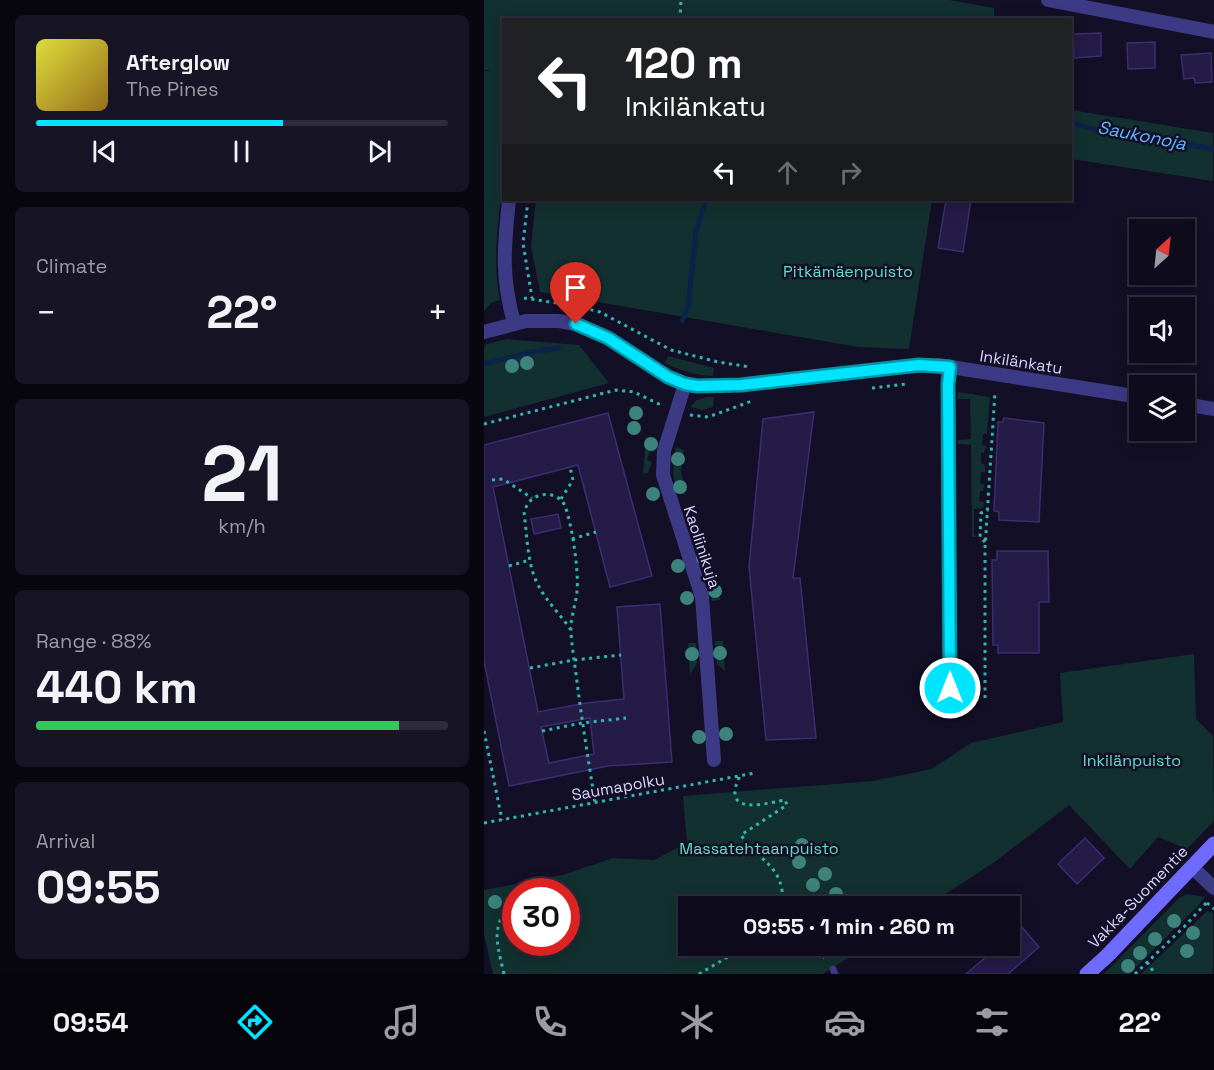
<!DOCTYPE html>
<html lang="en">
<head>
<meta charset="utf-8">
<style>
  body { margin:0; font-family:"Space Grotesk",sans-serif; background:#171425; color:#f1f3f6; height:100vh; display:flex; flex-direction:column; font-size:22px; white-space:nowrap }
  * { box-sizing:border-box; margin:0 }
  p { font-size:20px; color:#9b9ba3 }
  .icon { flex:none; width:33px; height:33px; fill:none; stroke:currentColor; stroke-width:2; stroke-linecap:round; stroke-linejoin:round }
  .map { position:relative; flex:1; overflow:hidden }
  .drawer { display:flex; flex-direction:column; gap:15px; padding:15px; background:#08060f; width:484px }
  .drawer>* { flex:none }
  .guide { position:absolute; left:18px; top:18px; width:570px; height:183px; border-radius:0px; box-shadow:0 3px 15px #0003,0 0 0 2px #2e2b3b; background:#202124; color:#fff; overflow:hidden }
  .needle { width:39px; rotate:27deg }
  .buttons { position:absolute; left:645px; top:219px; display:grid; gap:12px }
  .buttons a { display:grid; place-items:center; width:66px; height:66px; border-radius:0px; background:#0e0b1c; box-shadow:0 3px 15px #0003,0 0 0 2px #2e2b3b; font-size:30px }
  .speed { position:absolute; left:18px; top:878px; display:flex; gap:12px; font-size:30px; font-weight:700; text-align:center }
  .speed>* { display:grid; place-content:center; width:78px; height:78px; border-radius:50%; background:#0e0b1c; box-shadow:0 3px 15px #0003,0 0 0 2px #2e2b3b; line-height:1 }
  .speed .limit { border:9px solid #d22; background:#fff; color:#111 }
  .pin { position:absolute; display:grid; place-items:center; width:51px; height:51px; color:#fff; margin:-62px -26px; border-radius:50% 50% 50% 0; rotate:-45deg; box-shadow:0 0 6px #0007 }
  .pin .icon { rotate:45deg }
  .me { position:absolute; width:66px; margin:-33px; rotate:0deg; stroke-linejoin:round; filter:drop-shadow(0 0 4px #0008) }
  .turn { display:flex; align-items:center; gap:21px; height:126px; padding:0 24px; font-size:27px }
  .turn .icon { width:78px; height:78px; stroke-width:2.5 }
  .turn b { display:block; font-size:42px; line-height:51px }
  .lanes { display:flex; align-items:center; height:57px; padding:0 24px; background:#0003; justify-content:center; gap:30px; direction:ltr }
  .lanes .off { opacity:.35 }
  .big { font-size:45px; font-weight:700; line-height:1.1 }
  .drawer .widget { flex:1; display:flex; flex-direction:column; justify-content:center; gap:9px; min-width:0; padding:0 21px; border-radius:9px; background:#171425 }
  .drawer .dial { align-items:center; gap:0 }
  .dial b { font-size:78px; line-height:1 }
  .song { display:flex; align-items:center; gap:18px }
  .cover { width:72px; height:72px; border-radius:9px; background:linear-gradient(135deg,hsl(60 70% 55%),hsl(40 70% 35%)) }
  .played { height:6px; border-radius:3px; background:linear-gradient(90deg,#00e5ff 60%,#2e2b3b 60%) }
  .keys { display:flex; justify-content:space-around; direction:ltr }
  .heat { display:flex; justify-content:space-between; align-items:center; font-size:33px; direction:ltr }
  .charge { height:9px; border-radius:4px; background:linear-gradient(90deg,#34c759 88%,#2e2b3b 0) }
  .trip { position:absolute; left:194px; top:896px; width:342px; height:60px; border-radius:0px; background:#0e0b1c; box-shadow:0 3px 15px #0003,0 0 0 2px #2e2b3b; font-weight:700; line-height:60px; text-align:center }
  .tab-bar { display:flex; height:96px; justify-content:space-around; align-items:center; background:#06040b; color:#9b9ba3 }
  .tab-bar .icon { width:42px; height:42px }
  .tab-bar .active { color:#00e5ff }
  .tab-bar b { font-size:27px; color:#f1f3f6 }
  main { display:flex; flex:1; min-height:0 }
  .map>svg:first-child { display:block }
</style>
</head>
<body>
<main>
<section class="drawer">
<div class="widget">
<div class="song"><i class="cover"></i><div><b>Afterglow</b><p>The Pines</p></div></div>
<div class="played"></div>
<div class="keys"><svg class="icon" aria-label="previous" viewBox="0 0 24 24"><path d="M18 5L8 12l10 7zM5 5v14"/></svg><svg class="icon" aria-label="pause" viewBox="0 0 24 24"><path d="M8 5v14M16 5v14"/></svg><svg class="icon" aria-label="next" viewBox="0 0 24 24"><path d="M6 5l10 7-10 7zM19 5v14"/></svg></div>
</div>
<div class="widget"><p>Climate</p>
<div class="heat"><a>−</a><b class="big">22°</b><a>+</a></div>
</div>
<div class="widget dial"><b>21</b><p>km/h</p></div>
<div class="widget"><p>Range · 88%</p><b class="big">440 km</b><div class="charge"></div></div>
<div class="widget"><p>Arrival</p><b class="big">09:55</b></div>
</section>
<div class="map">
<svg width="730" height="974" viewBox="0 0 730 974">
  <rect width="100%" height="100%" fill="#130f26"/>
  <path fill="#12302f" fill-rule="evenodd" d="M0 0H465L510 8V19L20 20C20 69 23 123 19 172 16 215 7 256 16 300L7 303 0 311V71H8L0 70Z
    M587 110 729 133V181L587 159Z
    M52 200H448L425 349 374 347 56 292 47 246Z
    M22 339 95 345 125 383 0 417V345Z
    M184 356 230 368 229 376C212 375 196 371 181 363Z
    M474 392 506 397 503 434H499L498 445 502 446 500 453H497V463L501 465V472H497L496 483 500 485 499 491H496L495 501 500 502 499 508 490 509V535L494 537H488L487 445 474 444 473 440 487 439 486 399H473Z
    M223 397H230L229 407 219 410 206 407 213 400Z
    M162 437 173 441 170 452 166 451 163 460 168 462 164 473 159 474Z
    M192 447 200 450 197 470 201 495 193 491C188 476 188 462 192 447Z
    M230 577 236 600 228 601 223 579Z
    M231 641H239L241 671 233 664Z
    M204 643H212L213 664 206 674Z
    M710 654 712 719 729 736 730 821 703 849 674 837 646 869 585 805 512 861 443 906H204V945H384L339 974H9L0 934V890L78 875 129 858 170 860 203 843 199 796 389 781 448 769 487 743 579 722 576 673ZM32 891H82V942H32Z
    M703 894 721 897 712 908 645 974H620L695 898Z
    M723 911 729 913V974H657Z"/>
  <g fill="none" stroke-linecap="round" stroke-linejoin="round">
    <path stroke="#0c2248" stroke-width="5" d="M586 122 605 128 730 149
      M198 321 204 307 212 232 222 200
      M0 364 48 352 75 348"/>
  </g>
  <path fill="#241b47" stroke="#3b2d73" stroke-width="1.5" fill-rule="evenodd" d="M617 33V56L590 58 589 34Z
    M671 42V68L644 69 643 43Z
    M727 53 728 82 711 83 710 78 700 79 697 55Z
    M462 200H487L479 252 454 248Z
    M330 412 309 578H316L332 738 282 740 265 567 279 419Z
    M124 413 168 576 126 587 94 465 9 487 54 712 102 703 140 699 133 607 176 604 188 762 124 766 25 786 0 661V445ZM106 718 110 754 65 763 57 727Z
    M520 418 560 423 555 522 515 520V512L510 511 514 422H519Z
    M74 514 77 528 50 534 47 519Z
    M513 551H564L565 602H555V653H514V645H509L508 560H513Z
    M601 838 620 858 593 884 574 864Z
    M537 926 555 947 524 974H482L516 945H525V937Z"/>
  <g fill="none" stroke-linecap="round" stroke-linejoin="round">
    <path stroke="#2fb8b0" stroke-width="3" stroke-dasharray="3 4.5" stroke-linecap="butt" d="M196 20 197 0
      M44 200 39 243 48 298
      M40 298 92 306 116 312 187 350 234 362 266 367
      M388 388 423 384
      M206 415 224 417 268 401
      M0 424 132 390 150 392 179 406
      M8 480 19 479 48 498
      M77 499 89 480 86 467
      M88 539 112 532
      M501 542 496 537 497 513 504 510
      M25 566 46 560
      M87 630C76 614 62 601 53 583 43 562 43 534 40 512 43 504 46 499 54 496 64 492 77 496 81 506 88 524 95 572 93 591 92 605 86 618 87 632 88 648 91 665 93 682 98 722 105 763 111 803
      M46 668 90 660 137 655
      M501 698V548L511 392
      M0 731 18 820
      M58 731 98 723 142 718
      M255 777C254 782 251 786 251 791 249 814 288 802 301 800L303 805 257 835C276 864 300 863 299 906
      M0 823 271 773
      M723 903 730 909
      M328 945 343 960
      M663 962 671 974
      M20 974C10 932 9 931 30 892
      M215 974 264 945
      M651 974 700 927 724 901"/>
    <path stroke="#3d3a85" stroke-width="7" d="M349 969 351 974"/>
    <path stroke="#3d3a85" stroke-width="14" d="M564 0 730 32
      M25 200C20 249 17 275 30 323
      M0 332 42 321H75L92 324 124 338 184 377 201 384 213 386 257 385 415 367 454 365 656 397
      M201 384 180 451 179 475 218 597 230 760
      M700 404 730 409
      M466 689 464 384 466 367
      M708 867 730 888"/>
    <path stroke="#6f6bff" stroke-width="15" d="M603 974 623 956 730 844"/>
  </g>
  <g fill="#3d827b">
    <circle cx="43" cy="363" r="7"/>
    <circle cx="28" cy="366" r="7"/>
    <circle cx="152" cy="413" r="7"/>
    <circle cx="150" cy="428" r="7"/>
    <circle cx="167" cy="444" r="7"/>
    <circle cx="194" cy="459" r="7"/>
    <circle cx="196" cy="487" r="7"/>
    <circle cx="169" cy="494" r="7"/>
    <circle cx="219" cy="558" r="7"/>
    <circle cx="194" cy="566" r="7"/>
    <circle cx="231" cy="591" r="7"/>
    <circle cx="203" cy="598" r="7"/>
    <circle cx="236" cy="653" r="7"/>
    <circle cx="208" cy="654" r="7"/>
    <circle cx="242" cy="734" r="7"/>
    <circle cx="215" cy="737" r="7"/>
    <circle cx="318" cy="845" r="7"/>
    <circle cx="315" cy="862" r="7"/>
    <circle cx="341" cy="874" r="7"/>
    <circle cx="329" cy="885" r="7"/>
    <circle cx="352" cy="894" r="7"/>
    <circle cx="11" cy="902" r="7"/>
    <circle cx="690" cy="921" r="7"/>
    <circle cx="709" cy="933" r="7"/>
    <circle cx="671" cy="939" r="7"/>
    <circle cx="703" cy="951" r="7"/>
    <circle cx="656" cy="953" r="7"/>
    <circle cx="644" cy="966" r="7"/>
  </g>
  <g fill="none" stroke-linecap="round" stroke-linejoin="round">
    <g stroke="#0095a6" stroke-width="15">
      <path id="route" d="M92 324 124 338 184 377 201 384 213 386 257 385 435 365 466 367 464 384 466 688"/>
    </g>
    <use href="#route" stroke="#00e5ff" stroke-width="10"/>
  </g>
  <g text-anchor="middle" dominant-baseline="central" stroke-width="5" stroke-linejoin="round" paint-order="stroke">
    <g font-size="16" fill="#5fe0c0" stroke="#130f26">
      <text x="364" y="271">Pitkämäenpuisto</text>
      <text x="648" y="760">Inkilänpuisto</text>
      <text x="275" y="848">Massatehtaanpuisto</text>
    </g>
    <g font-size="16" fill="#d9d4ff" stroke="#130f26">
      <text transform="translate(537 362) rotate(9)">Inkilänkatu</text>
      <text transform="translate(218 547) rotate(72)">Kaoliinikuja</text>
      <text transform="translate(134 787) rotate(-10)">Saumapolku</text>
      <text transform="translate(654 897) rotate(-46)">Vakka-Suomentie</text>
    </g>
    <g font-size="18" font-style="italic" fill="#62b6ff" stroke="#130f26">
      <text transform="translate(658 135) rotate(11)">Saukonoja</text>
    </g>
  </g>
</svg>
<div class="buttons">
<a><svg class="needle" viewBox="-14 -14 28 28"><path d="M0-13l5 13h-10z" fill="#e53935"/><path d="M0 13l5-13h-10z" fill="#9b9ba3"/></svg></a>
<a><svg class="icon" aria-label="sound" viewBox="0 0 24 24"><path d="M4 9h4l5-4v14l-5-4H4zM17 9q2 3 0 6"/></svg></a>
<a><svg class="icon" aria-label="layers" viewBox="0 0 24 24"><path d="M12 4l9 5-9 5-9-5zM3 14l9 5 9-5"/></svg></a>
</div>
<div class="speed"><div class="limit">30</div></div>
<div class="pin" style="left:92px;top:324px;background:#d93025"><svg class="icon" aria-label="arrive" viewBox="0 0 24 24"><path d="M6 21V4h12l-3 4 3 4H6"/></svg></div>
<svg class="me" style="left:466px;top:688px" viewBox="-20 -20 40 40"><circle r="17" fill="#00e5ff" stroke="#fff" stroke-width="3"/><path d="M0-11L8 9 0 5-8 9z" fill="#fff"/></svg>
<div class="trip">09:55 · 1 min · 260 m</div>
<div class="guide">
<div class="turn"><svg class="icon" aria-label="left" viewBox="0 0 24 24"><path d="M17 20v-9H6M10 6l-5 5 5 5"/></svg><div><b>120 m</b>Inkilänkatu</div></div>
<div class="lanes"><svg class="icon" aria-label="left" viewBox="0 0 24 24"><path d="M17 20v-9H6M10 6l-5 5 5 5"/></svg><svg class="icon off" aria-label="ahead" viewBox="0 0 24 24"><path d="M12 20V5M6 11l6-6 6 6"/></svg><svg class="icon off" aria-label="right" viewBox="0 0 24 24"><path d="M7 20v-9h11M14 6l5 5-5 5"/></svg></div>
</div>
</div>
</main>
<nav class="tab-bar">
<b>09:54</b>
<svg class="icon active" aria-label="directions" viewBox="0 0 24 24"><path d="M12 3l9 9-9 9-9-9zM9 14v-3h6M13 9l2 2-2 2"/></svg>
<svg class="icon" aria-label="music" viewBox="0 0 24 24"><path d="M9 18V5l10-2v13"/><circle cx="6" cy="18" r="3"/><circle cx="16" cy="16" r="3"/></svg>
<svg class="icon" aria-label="phone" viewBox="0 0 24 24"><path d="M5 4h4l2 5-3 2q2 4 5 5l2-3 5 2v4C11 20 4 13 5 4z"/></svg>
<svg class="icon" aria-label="climate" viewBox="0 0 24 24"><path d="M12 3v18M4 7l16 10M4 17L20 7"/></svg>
<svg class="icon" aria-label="car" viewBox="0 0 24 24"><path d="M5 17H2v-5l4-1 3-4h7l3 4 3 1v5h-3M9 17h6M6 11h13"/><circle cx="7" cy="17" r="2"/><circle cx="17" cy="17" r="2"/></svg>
<svg class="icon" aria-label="filters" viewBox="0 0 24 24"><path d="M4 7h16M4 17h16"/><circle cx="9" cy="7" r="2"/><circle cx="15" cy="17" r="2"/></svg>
<b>22°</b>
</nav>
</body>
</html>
